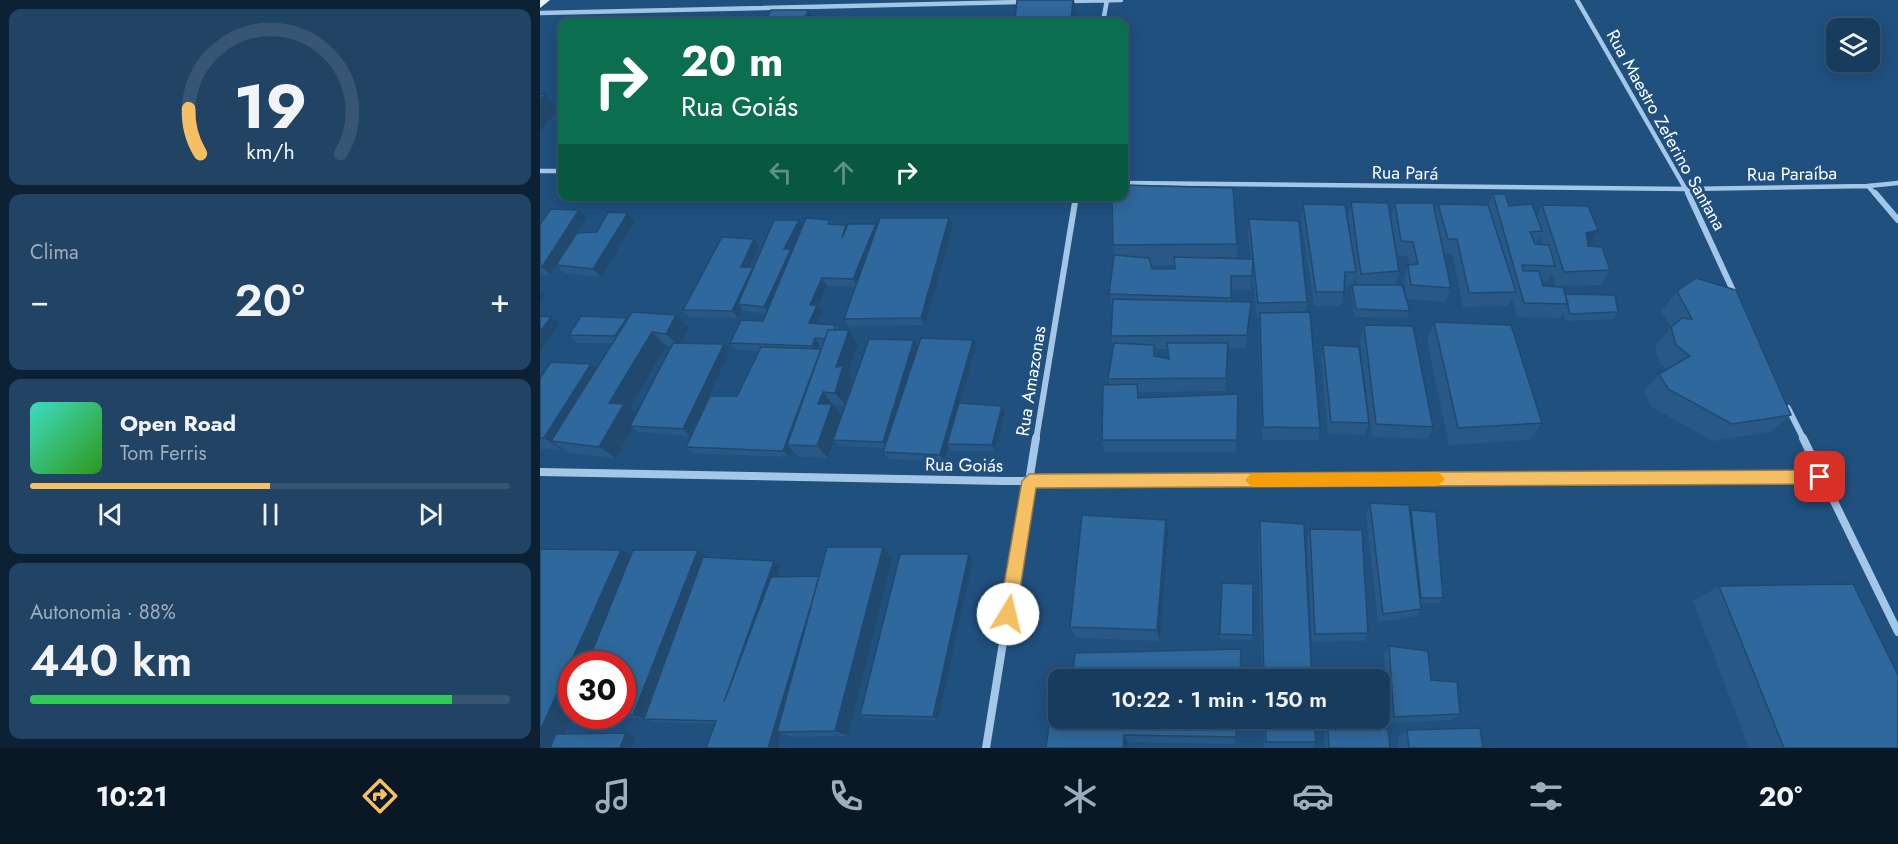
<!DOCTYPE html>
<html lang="pt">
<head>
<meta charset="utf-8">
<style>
  body { margin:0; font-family:Jost,sans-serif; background:#214364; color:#f1f3f6; height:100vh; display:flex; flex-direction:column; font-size:22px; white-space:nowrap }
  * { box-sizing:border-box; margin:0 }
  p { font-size:20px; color:#9fadbc }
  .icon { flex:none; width:33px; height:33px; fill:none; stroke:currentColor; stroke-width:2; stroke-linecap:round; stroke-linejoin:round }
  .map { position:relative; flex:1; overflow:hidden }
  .panel { display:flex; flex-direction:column; gap:9px; padding:9px; background:#0d2134; width:540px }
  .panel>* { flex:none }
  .top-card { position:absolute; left:18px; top:18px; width:570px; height:183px; border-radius:12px; box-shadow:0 3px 15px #0003,0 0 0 2px #365673; background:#0b6e4f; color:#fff; overflow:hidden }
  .controls { position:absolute; left:1286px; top:18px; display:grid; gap:12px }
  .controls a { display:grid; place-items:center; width:54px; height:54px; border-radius:12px; background:#183c5e; box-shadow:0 3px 15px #0003,0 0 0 2px #365673; font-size:30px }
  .speed { position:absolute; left:18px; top:651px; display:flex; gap:12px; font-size:30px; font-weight:700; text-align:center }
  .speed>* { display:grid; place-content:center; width:78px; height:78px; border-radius:50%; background:#183c5e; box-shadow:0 3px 15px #0003,0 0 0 2px #365673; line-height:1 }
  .speed .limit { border:9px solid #d22; background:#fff; color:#111 }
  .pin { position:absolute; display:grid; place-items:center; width:51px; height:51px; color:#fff; margin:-26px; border-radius:12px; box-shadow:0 3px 9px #0006 }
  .me { position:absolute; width:66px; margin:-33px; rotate:9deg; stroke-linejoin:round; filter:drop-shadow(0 0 4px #0008) }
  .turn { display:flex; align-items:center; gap:21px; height:126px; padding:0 24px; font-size:27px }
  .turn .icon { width:78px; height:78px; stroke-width:2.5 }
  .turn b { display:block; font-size:42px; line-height:51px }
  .lanes { display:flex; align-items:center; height:57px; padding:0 24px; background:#0003; justify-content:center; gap:30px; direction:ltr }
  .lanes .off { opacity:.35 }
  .big { font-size:45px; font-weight:600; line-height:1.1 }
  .panel .card { flex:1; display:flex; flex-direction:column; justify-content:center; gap:9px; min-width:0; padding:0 21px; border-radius:12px; background:#214364 }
  .panel .dial { align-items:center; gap:0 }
  .dial svg { height:156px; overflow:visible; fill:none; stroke:#365673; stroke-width:7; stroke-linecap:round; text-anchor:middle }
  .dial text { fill:#f1f3f6; stroke:none }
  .song { display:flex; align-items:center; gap:18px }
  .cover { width:72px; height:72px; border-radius:9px; background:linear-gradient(135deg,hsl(170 70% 55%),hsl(110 70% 35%)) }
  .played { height:6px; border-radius:3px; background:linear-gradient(90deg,#f5c064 50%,#365673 50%) }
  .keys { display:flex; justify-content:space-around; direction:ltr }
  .heat { display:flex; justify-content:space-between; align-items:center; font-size:33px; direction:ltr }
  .charge { height:9px; border-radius:4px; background:linear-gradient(90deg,#34c759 88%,#365673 0) }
  .trip { position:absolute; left:508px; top:669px; width:342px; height:60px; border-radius:12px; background:#183c5e; box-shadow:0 3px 15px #0003,0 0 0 2px #365673; font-weight:600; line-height:60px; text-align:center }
  .tab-bar { display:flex; height:96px; justify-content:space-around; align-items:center; background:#0a1826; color:#9fadbc }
  .tab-bar .icon { width:42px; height:42px }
  .tab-bar .active { color:#f5c064 }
  .tab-bar b { font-size:27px; color:#f1f3f6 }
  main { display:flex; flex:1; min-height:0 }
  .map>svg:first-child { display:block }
</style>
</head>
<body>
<main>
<section class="panel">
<div class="card dial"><svg viewBox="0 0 100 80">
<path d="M14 69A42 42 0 1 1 86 69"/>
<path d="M14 69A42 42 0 0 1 8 46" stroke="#f5c064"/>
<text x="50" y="56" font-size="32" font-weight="700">19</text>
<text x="50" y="72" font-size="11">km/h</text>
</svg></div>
<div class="card"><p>Clima</p>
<div class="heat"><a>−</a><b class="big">20°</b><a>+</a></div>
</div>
<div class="card">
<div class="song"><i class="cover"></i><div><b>Open Road</b><p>Tom Ferris</p></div></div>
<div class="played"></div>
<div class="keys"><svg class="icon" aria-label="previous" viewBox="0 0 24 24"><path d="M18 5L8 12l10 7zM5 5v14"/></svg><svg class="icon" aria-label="pause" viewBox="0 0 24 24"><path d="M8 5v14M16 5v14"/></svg><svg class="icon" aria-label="next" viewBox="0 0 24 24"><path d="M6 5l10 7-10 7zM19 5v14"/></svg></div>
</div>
<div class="card"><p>Autonomia · 88%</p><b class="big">440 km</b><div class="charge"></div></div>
</section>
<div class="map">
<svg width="1358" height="748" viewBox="0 0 1358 748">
  <rect width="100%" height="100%" fill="#20507e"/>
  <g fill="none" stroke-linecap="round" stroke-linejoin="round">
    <path stroke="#a4c7e7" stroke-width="4.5" d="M1037 0 1149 195
      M528 1 581 0
      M0 13 482 2
      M563 22 567 0
      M0 171H22
      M584 183 1146 189 1328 186 1358 183
      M1328 186 1336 195"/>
    <path stroke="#a4c7e7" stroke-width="6" d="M1148 193 1195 295
      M1335 193 1358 220
      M1248 408 1264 440
      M496 440 536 196"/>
    <path stroke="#a4c7e7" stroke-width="8" d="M1263 438 1358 632
      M0 472 463 481 1280 477
      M446 748 496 438"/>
    <path fill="#e6f1fd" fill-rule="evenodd" d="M0 0H10L0 8Z"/>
  </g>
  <path fill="#285986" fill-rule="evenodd" d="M477 0 538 22 531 21 532 22H476Z
    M953 194 969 206 997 216 1002 205 1058 230 1050 245H1048L1070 270 1061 285 1016 286 1012 272 1007 281 1001 280 1003 286 1078 312 1073 319 1026 321 1023 313 1020 318 977 317 972 299 969 306 923 307 912 253 904 254 911 288 906 302 867 299 864 280 868 265H870L868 257 857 255 851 218 855 203 895 213 898 204 948 206ZM1000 236 1003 245 996 244Z
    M811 202 859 271 855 285 870 311 867 318 814 317 811 292 812 286H804L801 306H774L761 219 763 204 812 243 808 217ZM816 274 817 285H813Z
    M88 213 95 221 61 277 24 273 16 265 10 275H0V224L46 218 26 250Z
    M709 219 767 302 765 312 780 428 778 440H722L719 327V317H717L712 272 711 290H691V302L710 316 706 348 687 349 686 391 599 392 600 398 698 394 696 452H565L562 440 570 385 568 379 573 348 571 336 573 308H572L569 294 574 255 573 245 697 244V259H711L708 234ZM611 265H634L635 269H612ZM615 349H627L628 359 616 357Z
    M290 220 293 224 306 225 307 227 336 224 337 227 413 226 385 325 309 326 304 319 316 287 287 286 278 306 282 312 278 324 296 325 300 330 318 344 308 373 313 380 305 405H293V406L302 417 377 347H436L420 403 462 406 465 412 455 451H411L408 446 404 461 348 459 343 452 344 448 299 446 294 441 288 458 259 457 252 450 250 457 153 453 146 447 197 396 219 351 197 350 190 343 223 321 227 314 204 311 202 309 198 318 150 317 143 310 214 239 219 247 210 267H213L214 268 263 227Z
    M1137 291 1251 415 1230 432 1173 441 1112 407 1103 392 1119 374 1127 369 1120 364 1115 346 1131 327 1121 311Z
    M87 318 88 319 149 328 142 343 190 351 150 436 98 432 93 428 76 458 29 453 23 449 22 450 0 449V378L56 369 72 343H37L29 335ZM126 346H131L96 414 90 408Z
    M894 322 1002 423 990 440 909 445 887 341Z
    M824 325 893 427 887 439 832 437 820 339Z
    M783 345 829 423 825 435 788 434 781 359Z
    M830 503 870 511 903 598 899 603H881V609L875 617 838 622 826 514Z
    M720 521 772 680H722L718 536Z
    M770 529 828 633 824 641 772 642 767 539Z
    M628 534 620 641 537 638 530 627Z
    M287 547H343L353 557 308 736 252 737 241 733 237 748H166L176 724 114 722 104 719 123 667 103 718 39 717 32 716 24 734 86 733 96 736 92 748H0V549L81 550 91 555 93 550H158L166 555 165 557 234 561 241 566 237 577 279 576ZM32 664H82V716H32Z
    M433 560 398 720 326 718 320 715Z
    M682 583 713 635 712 640 680 639Z
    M1179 586 1358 748H1209L1153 601Z
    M849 646 891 680 920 714 912 720 848 723 844 654Z
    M511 710 696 737 695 744 588 742Z
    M723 718H774L776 742 772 748H724Z
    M788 729 850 748H785L784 734Z
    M867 730 943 748H859L858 737Z"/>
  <path fill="#21496d" d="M533 0H534L538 22H532Z
    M269 10 274 22H262Z
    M5 94 18 109 0 132V100Z
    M39 210 46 218 10 275 2 267Z
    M88 213 95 221 61 277 53 269Z
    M409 218 413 226 385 325 381 318Z
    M259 220 264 227 252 250 256 256 230 314 224 307 244 249Z
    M336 224 340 232 318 287 313 279Z
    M1058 230 1050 245 1037 248 1046 233Z
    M214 239 219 247 206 274 201 267Z
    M213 267 218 274 198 304 202 309 198 318 192 311Z
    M282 278 287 286 278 306 282 312 275 331 269 323 270 305Z
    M0 292 4 295 0 301Z
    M711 302 710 316 706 348 707 335Z
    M136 315 149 328 140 347 126 334Z
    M11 317 19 324 0 352V332Z
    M309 330 318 344 308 373 313 380 305 405 295 393 296 367Z
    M112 332 126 346 90 408 100 416 90 426 93 428 76 458 59 447 69 403Z
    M275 338 280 345 277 353 272 346Z
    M374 340 378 347 348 448 343 442Z
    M433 340 436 347 408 444H407L408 446 404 461 400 455Z
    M184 344 190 351 150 436 143 429Z
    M282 349 247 445 252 450 250 457 243 451Z
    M51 364 67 377 11 441 23 449 22 450 4 438Z
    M283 392 302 417 288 458 277 446 278 404Z
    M462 406 465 412 455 451 452 445Z
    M626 520 628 534 620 641 617 630Z
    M343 547 353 557 308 736 295 731Z
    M81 550 99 559 54 664H32V715L27 714 32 716 18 748H0V731Z
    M158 550 166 555 103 718 93 715Z
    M429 554 433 560 398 720 393 717Z
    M234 561 241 566 192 705 184 702Z
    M280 576 237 732 241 733 237 748H228Z
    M86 733 96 736 92 748H80Z
    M584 735 588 742V748H583Z"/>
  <path fill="#2f689c" stroke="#21496d" stroke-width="1.5" d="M477 0H533L531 21 475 20Z
    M231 10H269L262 22H224Z
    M0 94H5L0 100Z
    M584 185 693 188 697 244 573 245 572 196H584Z
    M953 194H965L969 206 992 204 1002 231 990 232 995 244 1009 245 1015 266 982 265 983 271H999L1003 286 1023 287 1028 304 984 303Z
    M811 202 848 203 859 271 821 274Z
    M855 203H893L911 288 871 285 868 265 878 264 873 242 861 241Z
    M763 204 805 205 816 272H805L804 292H776Z
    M898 204 948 205 976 292 929 293 917 239H908Z
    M1002 205 1048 206 1058 230 1046 233 1048 246 1062 247 1070 270 1024 272Z
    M11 209 39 210 2 267H0V224Z
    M68 212 88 213 53 269 16 265 37 233 57 232Z
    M266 218 290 220 288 224 306 225 302 238 308 224H336L313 279 282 278 270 305H277L269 323 296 325 294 330H288L285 339 275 338 272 346 190 343 201 320 223 321Z
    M340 218H409L381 318 304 319Z
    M709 219 759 221 767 302 718 303Z
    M234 220H259L244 249H251L224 307 198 304Z
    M182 237 214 239 201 267H213L192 311 143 310Z
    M574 255 609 258 612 269H635L634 257 713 259 712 276H691V298L569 294Z
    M1156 278 1196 290 1251 415 1192 424 1128 389 1119 374 1150 356 1136 345 1131 327 1142 318 1152 319 1137 291Z
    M812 285H862L870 311 816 309Z
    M1025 294 1075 295 1078 312 1030 314Z
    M573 299 711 302 707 335 571 336Z
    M92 312 136 315 126 334 112 332 69 403 84 404 59 447 11 441Z
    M770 312 780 428 723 427 720 313Z
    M0 316 11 317 0 332Z
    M41 316 87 318 75 336 29 335Z
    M894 322 971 325 1002 423 918 428Z
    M824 325 873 326 893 427 836 424Z
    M288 330H309L296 367 303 366 295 393 283 392 278 404H292L277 446 247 445Z
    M381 338 433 340 400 455 343 452Z
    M329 339 374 340 343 442 293 440Z
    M133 343 184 344 143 429 90 426Z
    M574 343 614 345V356L629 359 627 343H688L686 378 568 379Z
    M783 345 819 347 829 423 791 422Z
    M221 347 281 349 243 451 146 447 170 396H197Z
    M11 362 51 364 4 438H0V378Z
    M597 384 598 398 698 394 697 440H562L563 385Z
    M419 403 462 406 452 445 407 444Z
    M830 503 869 505 881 609 843 614Z
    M871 510 896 512 903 598H881Z
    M542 515 626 520 617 630 530 627Z
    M720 521 764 524 772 680H724Z
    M770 529 822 530 828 633 775 634Z
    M287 547H343L295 731 237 732Z
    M0 549 81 550 0 731Z
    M93 550H158L93 715H82V664H47Z
    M360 554H429L393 717 320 715Z
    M163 557 234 561 184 702 231 577 279 576 272 602 228 748H166L176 721 104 719Z
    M682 583 713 584V635L680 634Z
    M1313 584 1358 675V748H1244L1179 586Z
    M849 646 888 651 891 680 917 682 920 714 854 717Z
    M701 649 700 680H532L535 653Z
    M32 704V715L27 714Z
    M511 710 519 711V718H697L696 737 584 735 583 748H506Z
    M725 718H774L776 742H726Z
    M940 728 943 748H869L867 730Z
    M788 729H848L850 748H789Z
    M86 733 80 748H10L16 734Z"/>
  <path fill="#f5c064" stroke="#9f7d41" stroke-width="1.5" d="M1280 470 1288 477 1280 484 496 488 476 614 473 620 468 623 462 620 459 614 482 481 489 474Z"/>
  <path fill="#f59e0b" d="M898 472 905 479 898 486 712 487 705 480 712 473Z"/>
  <g text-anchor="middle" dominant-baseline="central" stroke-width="6" stroke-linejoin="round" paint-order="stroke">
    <g font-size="18" fill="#fff" stroke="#20507e">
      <text transform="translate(1126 130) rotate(61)">Rua Maestro Zeferino Santana</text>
      <text transform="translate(865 173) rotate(1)">Rua Pará</text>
      <text transform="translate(1252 174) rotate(-1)">Rua Paraíba</text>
      <text transform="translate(491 381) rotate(-81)">Rua Amazonas</text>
      <text transform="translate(424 465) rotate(1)">Rua Goiás</text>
    </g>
  </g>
</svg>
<div class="controls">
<a><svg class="icon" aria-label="layers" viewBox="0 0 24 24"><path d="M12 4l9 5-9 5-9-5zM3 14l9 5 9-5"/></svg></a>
</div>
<div class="speed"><div class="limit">30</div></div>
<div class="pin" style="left:1280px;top:477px;background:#d93025"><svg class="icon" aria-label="arrive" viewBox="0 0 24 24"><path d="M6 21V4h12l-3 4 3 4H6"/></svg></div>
<svg class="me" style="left:468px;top:614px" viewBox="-20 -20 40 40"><circle r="19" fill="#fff"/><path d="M0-13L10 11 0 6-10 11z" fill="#f5c064"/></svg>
<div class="trip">10:22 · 1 min · 150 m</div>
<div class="top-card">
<div class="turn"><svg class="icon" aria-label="right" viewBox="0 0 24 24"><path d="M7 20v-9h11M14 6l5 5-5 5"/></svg><div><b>20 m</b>Rua Goiás</div></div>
<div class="lanes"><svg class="icon off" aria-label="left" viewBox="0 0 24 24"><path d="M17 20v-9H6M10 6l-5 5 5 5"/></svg><svg class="icon off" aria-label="ahead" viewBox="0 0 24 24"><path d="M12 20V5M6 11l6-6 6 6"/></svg><svg class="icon" aria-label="right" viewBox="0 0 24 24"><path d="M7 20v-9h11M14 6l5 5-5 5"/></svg></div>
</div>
</div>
</main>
<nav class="tab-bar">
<b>10:21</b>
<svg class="icon active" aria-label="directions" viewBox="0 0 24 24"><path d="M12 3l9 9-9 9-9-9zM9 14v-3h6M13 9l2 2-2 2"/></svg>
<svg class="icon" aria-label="music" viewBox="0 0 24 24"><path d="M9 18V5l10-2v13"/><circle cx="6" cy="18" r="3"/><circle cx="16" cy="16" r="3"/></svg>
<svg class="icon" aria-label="phone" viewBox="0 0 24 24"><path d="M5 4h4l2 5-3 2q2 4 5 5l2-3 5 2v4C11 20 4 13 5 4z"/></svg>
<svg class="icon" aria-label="climate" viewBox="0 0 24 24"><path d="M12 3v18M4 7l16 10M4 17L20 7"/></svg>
<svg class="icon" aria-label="car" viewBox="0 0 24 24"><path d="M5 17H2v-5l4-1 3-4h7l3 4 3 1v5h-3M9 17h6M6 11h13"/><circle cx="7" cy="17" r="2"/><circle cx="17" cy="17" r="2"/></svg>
<svg class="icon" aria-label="filters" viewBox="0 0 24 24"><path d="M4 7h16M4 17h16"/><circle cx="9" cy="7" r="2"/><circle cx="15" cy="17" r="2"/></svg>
<b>20°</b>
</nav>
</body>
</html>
